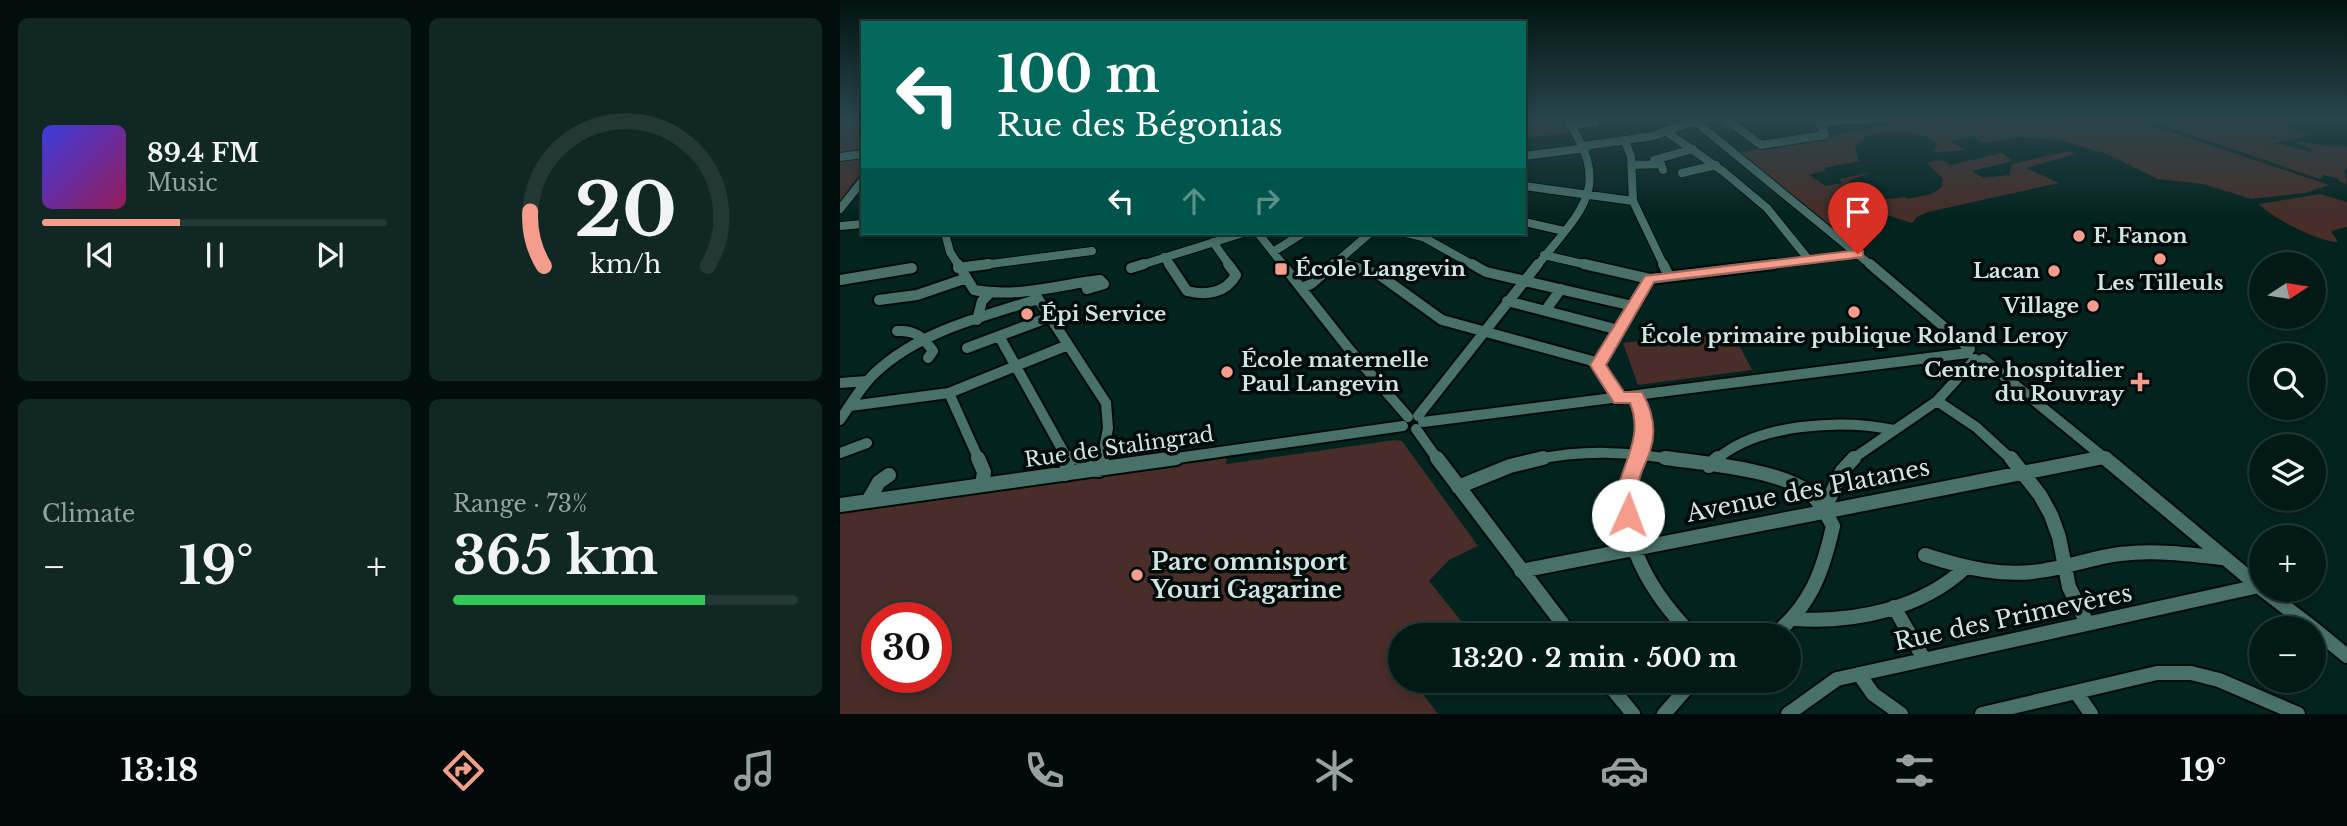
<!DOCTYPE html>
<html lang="en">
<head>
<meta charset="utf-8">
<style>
  body { margin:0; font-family:"Libre Baskerville",serif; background:#102723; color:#f1f3f6; height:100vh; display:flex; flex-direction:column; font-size:26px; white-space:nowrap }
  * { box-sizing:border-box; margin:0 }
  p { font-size:23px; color:#96a1a1 }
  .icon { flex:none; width:38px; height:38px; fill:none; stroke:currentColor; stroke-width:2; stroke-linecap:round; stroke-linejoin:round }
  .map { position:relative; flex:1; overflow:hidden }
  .details { display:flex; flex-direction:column; gap:18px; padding:18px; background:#010e0c; width:840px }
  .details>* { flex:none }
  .guide { position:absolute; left:21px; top:21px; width:665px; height:214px; border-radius:0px; box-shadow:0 4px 10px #0003,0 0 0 2px #233835; background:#00695c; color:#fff; overflow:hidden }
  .needle { width:46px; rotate:78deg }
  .buttons { position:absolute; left:1409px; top:252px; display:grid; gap:14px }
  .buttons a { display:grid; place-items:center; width:77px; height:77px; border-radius:50%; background:#021a16; box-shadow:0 4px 10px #0003,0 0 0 2px #233835; font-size:35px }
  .speed { position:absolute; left:21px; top:602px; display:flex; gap:14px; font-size:35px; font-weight:700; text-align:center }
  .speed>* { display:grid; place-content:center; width:91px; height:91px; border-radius:50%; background:#021a16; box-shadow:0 4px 10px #0003,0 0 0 2px #233835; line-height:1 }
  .speed .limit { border:10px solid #d22; background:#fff; color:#111 }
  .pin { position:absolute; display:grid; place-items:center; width:60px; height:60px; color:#fff; margin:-72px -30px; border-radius:50% 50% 50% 0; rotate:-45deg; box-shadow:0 0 7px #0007 }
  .pin .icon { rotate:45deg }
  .me { position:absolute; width:77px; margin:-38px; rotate:2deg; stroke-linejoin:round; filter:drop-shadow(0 0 5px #0008) }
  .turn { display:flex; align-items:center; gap:24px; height:147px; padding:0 21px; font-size:32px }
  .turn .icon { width:91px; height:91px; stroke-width:2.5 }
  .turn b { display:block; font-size:49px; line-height:60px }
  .lanes { display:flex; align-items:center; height:66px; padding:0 21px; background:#0003; justify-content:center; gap:35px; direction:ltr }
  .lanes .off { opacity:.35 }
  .big { font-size:52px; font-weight:700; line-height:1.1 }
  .details .tile { flex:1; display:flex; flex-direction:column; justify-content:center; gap:10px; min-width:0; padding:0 24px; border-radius:10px; background:#102723 }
  .details .dial { align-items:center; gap:0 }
  .dial svg { height:182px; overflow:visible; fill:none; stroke:#233835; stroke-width:7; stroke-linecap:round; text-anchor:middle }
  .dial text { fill:#f1f3f6; stroke:none }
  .song { display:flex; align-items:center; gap:21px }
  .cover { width:84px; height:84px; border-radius:10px; background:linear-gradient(135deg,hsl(240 70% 55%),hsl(330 70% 35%)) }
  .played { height:7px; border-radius:4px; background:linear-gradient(90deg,#f49d8c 40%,#233835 40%) }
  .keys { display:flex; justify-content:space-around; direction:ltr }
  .heat { display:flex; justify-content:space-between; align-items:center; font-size:38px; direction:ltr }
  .charge { height:10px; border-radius:5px; background:linear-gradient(90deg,#34c759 73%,#233835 0) }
  .details .tiles { flex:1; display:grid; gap:18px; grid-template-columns:repeat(2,1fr) }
  .trip { position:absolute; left:548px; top:623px; width:413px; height:70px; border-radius:35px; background:#021a16; box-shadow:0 4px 10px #0003,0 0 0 2px #233835; font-weight:700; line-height:70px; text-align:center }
  .menu { display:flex; height:112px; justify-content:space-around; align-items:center; background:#010a09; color:#96a1a1 }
  .menu .icon { width:49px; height:49px }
  .menu .active { color:#f49d8c }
  .menu b { font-size:32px; color:#f1f3f6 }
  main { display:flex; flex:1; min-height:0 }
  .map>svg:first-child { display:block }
</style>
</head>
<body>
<main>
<section class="details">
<div class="tiles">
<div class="tile">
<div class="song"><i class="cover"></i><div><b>89.4 FM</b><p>Music</p></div></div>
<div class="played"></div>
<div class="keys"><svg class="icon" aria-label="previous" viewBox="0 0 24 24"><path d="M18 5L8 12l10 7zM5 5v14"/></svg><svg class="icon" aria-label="pause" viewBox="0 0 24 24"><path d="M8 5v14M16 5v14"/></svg><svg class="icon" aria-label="next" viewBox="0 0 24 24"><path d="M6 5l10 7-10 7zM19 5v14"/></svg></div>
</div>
<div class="tile dial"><svg viewBox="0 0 100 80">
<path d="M14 69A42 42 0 1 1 86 69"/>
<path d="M14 69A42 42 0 0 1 8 45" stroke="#f49d8c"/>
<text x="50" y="56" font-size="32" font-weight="700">20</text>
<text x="50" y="72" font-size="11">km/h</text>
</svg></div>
<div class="tile"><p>Climate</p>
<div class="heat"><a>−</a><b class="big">19°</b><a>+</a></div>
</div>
<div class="tile"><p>Range · 73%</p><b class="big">365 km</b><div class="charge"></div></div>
</div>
</section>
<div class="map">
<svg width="1507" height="714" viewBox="0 0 1507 714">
  <rect width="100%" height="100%" fill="#03231e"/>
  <path fill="#482d28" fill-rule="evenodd" d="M0 118H23V170L0 201Z
    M684 118H719L730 132 684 139Z
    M1069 118H1290L1489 185 1465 193 1411 199 1364 184 1318 179 1267 154 1220 140 1180 137 1143 143 1132 136 1109 141 1126 150 1099 152 1101 155 1093 150 1098 144C1081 129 1024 123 1015 150L1019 161 984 168 986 170 969 175 986 186 1002 183 1000 179 1032 172 1011 180 1008 185C1023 200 1045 201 1065 197L1067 199 1091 194 1101 188 1103 179 1087 163 1102 160 1110 165 1162 153 1173 161 1132 171 1143 178 1169 175 1172 164 1229 151 1236 154 1186 168 1219 183 1088 212 1077 217 1072 223 1047 215 992 228 899 152 1072 121Z
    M1301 118H1428L1468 136 1426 145 1441 144 1470 152 1473 150 1456 142C1471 141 1477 146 1490 146 1497 147 1500 145 1507 147V168L1504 170 1507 184 1500 182 1497 178 1483 175 1480 179Z
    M1480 194 1507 202V227L1491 231 1498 242C1479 242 1432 218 1419 204Z
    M891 329 912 370 798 385 783 343Z
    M555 440 562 441 638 546 609 560 589 581 630 632 626 635 614 633 610 635H560V681H573L598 714H0V510L387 458 386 464ZM37 618H96V677H37Z"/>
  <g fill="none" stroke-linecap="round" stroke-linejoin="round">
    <g stroke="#000b08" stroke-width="10">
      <path id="minor-far2" d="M884 118 921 145 985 135 979 122 1046 118
        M856 122 1032 266
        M731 125 755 122
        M827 132 884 172 927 208 969 260
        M785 142 791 156 793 201 824 266
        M744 146 813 136 851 122
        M684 156 746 148
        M0 157 23 154
        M814 164V160L853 149
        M792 165 821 164 823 170
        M842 173 876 165
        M684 186 793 201
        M0 209 23 180
        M684 222 724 231
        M0 226 23 224
        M105 233 110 252 119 266
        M418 233 444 266
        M566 233 583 237 635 266
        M373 242 390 266
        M433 252 463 233
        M704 255 752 266
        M324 257 330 266
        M497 262 510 266
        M135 266 252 251
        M298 266 403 233
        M492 266 530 233
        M697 266C741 210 774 188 726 118
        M920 266 1018 254"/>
    </g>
    <g stroke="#000b08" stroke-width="14">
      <path id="minor-far1" d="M118 264 134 290C171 297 209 288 245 282
        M329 264 347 291C366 296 386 293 396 275L388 264
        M442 264 509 349 568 417
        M504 264 538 274 602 320 756 362 780 398
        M632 264 646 272 793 306
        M744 264 810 279 934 264
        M823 264 829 276
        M1030 264 1130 349
        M118 268 149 264
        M291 268 304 264
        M0 280 72 268
        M260 280 264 284 247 289 245 282Z
        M462 288 471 284 494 264
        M195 294 266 403 268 428 262 460
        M39 300 77 295 124 279
        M667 301 779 330
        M705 311 721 289
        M137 320 142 301 148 295
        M57 331C75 330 83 337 93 351L88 358
        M159 336 228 460
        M127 348 210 317
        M1143 359 1267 460
        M758 365 810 279
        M0 383 27 381
        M109 393 139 460
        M796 396 804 428 798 460
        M1097 401 1136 427 1172 460
        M10 406 109 393 228 345
        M578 416 698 264
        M0 420C11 404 21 386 36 372 80 331 142 317 198 299
        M583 422 1128 353
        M576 429 598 460
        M0 453 27 443
        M228 457 257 460
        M323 460 563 426
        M695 460C743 449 790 452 837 460
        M876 460C917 423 1003 419 1054 430
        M1011 460 1097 401 1135 359
        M1251 460 1264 457"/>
    </g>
    <g stroke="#000b08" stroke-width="18">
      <path id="minor" d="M138 458 144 472 142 485
        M238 458 261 460
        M597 458 731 635
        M799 458C766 522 807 589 852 635
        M825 458C862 463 945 470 972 495 981 503 987 515 993 526 983 571 971 605 934 635
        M1171 458 1200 495 1211 515 1219 537 1229 587 1247 623
        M1265 458 1421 588
        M869 466 878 458
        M259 470 262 458
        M226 474 228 458
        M618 487 670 466 703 458
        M28 501 39 482 49 475
        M0 505 336 458
        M984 510 1002 471 1014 458
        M1085 555C1125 568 1165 578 1206 570 1231 566 1255 557 1280 554 1314 550 1348 554 1382 558
        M681 571 1259 458
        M1423 590 1473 628
        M1054 607 1084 659
        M955 619C1014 623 1081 609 1125 568
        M1474 629 1507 656
        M1019 674 1033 694 1061 714
        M766 681 793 714
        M1236 692 1251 714
        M824 714 853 681
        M948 714 997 679 1419 586
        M1142 714 1317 673H1351L1379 680 1458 714"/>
    </g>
    <use href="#minor-far2" stroke="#48716a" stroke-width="8"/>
    <use href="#minor-far1" stroke="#48716a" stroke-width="10"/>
    <use href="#minor" stroke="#48716a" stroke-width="14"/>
  </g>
  <linearGradient id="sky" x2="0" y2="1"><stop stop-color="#021310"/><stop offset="0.54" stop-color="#28454c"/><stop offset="1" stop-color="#28454c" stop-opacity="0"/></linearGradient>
  <rect width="1507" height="218" fill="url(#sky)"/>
  <path fill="#f49d8c" stroke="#9f665b" stroke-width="2" d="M1018 250 1023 251V257L814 282 766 365 784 392H802C812 410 817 431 810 451 807 462 800 471 799 482 796 494 801 510 795 520L788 523 781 520C762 484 809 448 790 403H774L750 365 805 276Z"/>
  <g fill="#f49d8c" stroke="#000a08" stroke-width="2.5">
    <circle cx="1239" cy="236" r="7"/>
    <circle cx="1320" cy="259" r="7"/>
    <rect x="434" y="262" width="14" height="14" rx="3.5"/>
    <circle cx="1214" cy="271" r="7"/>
    <circle cx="1253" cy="306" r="7"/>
    <circle cx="1014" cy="312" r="7"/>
    <circle cx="187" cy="314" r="7"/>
    <circle cx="387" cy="372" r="7"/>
    <path d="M1296.5 371.5h7v7h7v7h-7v7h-7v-7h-7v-7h7z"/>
    <circle cx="297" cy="575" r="7"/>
  </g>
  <g text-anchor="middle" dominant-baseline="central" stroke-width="7" stroke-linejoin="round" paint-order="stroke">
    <g font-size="21" font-weight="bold" fill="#cfe5e0" stroke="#000a08" text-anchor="start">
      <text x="1253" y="236">F. Fanon</text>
      <text x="455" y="269">École Langevin</text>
      <text x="1200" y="271" text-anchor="end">Lacan</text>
      <text x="1320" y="283" text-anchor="middle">Les Tilleuls</text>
      <text x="1239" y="306" text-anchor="end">Village</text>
      <text x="201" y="314">Épi Service</text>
      <text x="1014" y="336" text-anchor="middle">École primaire publique Roland Leroy</text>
      <text x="401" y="360">École maternelle<tspan x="401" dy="24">Paul Langevin</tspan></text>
      <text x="1284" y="370" text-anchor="end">Centre hospitalier<tspan x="1284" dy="24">du Rouvray</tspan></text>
    </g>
    <g font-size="21" fill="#cfe5e0" stroke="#000a08">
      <text transform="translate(279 447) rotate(-8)">Rue de Stalingrad</text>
    </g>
    <g font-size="24" fill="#cfe5e0" stroke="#000a08">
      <text transform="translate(968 490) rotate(-11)">Avenue des Platanes</text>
      <text transform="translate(1173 617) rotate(-12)">Rue des Primevères</text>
    </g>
    <g font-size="24" font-weight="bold" fill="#cfe5e0" stroke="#000a08" text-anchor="start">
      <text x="311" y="561">Parc omnisport<tspan x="311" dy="28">Youri Gagarine</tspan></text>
    </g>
  </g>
</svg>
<div class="buttons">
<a><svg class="needle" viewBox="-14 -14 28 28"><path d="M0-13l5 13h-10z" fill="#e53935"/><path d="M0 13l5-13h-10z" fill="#96a1a1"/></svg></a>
<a><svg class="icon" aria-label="search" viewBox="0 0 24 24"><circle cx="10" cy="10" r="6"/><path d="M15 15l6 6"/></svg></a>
<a><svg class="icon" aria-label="layers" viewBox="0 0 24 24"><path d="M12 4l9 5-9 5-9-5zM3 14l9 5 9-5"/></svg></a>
<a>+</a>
<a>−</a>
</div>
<div class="speed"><div class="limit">30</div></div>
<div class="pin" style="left:1018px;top:254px;background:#d93025"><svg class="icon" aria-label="arrive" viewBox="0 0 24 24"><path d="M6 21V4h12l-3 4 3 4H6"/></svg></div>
<svg class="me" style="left:788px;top:515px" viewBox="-20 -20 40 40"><circle r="19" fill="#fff"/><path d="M0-13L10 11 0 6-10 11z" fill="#f49d8c"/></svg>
<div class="trip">13:20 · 2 min · 500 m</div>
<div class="guide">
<div class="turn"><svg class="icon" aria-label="left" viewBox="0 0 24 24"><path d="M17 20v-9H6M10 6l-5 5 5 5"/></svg><div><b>100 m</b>Rue des Bégonias</div></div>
<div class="lanes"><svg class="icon" aria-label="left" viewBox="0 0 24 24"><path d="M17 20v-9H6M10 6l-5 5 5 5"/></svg><svg class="icon off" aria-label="ahead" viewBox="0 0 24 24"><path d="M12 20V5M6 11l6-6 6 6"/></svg><svg class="icon off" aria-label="right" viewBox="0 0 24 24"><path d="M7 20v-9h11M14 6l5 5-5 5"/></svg></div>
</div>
</div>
</main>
<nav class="menu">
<b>13:18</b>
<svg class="icon active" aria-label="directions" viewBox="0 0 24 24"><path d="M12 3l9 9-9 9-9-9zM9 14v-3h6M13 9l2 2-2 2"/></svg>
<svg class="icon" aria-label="music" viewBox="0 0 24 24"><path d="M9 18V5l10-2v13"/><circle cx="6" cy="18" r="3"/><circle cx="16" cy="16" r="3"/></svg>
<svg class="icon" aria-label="phone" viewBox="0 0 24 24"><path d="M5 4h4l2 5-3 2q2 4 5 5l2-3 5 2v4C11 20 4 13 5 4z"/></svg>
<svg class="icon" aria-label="climate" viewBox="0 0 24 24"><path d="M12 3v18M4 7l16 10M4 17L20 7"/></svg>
<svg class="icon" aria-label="car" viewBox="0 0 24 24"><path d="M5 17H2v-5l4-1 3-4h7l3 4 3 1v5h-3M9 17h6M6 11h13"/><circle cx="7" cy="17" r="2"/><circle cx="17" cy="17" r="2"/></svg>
<svg class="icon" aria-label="filters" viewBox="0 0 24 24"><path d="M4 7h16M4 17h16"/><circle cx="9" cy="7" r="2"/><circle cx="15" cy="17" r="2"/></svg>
<b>19°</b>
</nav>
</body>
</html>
